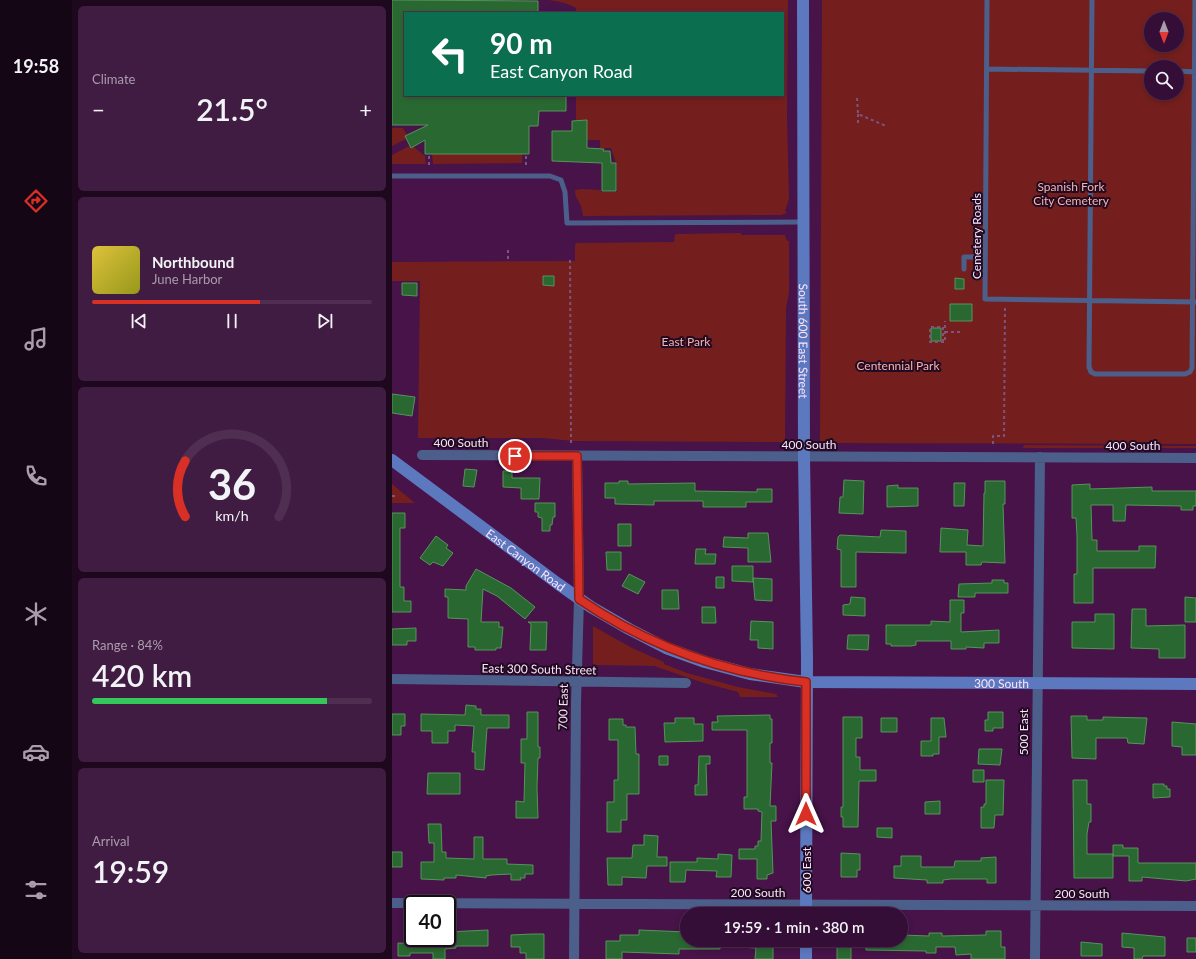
<!DOCTYPE html>
<html lang="en">
<head>
<meta charset="utf-8">
<style>
  body { margin:0; font-family:Lato,sans-serif; background:#401c42; color:#f1f3f6; height:100vh; display:flex; flex-direction:column; font-size:15px; white-space:nowrap }
  * { box-sizing:border-box; margin:0 }
  p { font-size:13px; color:#aa9cad }
  .icon { flex:none; width:22px; height:22px; fill:none; stroke:currentColor; stroke-width:2; stroke-linecap:round; stroke-linejoin:round }
  .map { position:relative; flex:1; overflow:hidden }
  .side { display:flex; flex-direction:column; gap:6px; padding:6px; background:#1d081e; width:320px }
  .side>* { flex:none }
  .guide { position:absolute; left:12px; top:12px; width:380px; height:84px; border-radius:0px; box-shadow:0 2px 6px #0003,0 0 0 1px #4f2e52; background:#0b6e4f; color:#fff; overflow:hidden }
  .needle { width:26px; rotate:180deg }
  .tools { position:absolute; left:752px; top:12px; display:grid; gap:8px }
  .tools a { display:grid; place-items:center; width:40px; height:40px; border-radius:50%; background:#350e37; box-shadow:0 2px 6px #0003,0 0 0 1px #4f2e52; font-size:20px }
  .speed { position:absolute; left:12px; top:895px; display:flex; gap:8px; font-size:20px; font-weight:700; text-align:center }
  .speed>* { display:grid; place-content:center; width:52px; height:52px; border-radius:50%; background:#350e37; box-shadow:0 2px 6px #0003,0 0 0 1px #4f2e52; line-height:1 }
  .speed .limit { border:2px solid #111; border-radius:6px; background:#fff; color:#111 }
  .pin { position:absolute; display:grid; place-items:center; width:34px; height:34px; color:#fff; margin:-17px; border:2px solid #fff; border-radius:50%; box-shadow:0 1px 4px #0007 }
  .me { position:absolute; width:44px; margin:-22px; rotate:0deg; stroke-linejoin:round; filter:drop-shadow(0 0 3px #0008) }
  .turn { display:flex; align-items:center; gap:14px; height:84px; padding:0 20px; font-size:18px }
  .turn .icon { width:52px; height:52px; stroke-width:2.5 }
  .turn b { display:block; font-size:28px; line-height:34px }
  .big { font-size:30px; font-weight:600; line-height:1.1 }
  .side .widget { flex:1; display:flex; flex-direction:column; justify-content:center; gap:6px; min-width:0; padding:0 14px; border-radius:6px; background:#401c42 }
  .side .dial { align-items:center; gap:0 }
  .dial svg { height:104px; overflow:visible; fill:none; stroke:#4f2e52; stroke-width:7; stroke-linecap:round; text-anchor:middle }
  .dial text { fill:#f1f3f6; stroke:none }
  .song { display:flex; align-items:center; gap:12px }
  .cover { width:48px; height:48px; border-radius:6px; background:linear-gradient(135deg,hsl(50 70% 55%),hsl(60 70% 35%)) }
  .played { height:4px; border-radius:2px; background:linear-gradient(90deg,#d93025 60%,#4f2e52 60%) }
  .keys { display:flex; justify-content:space-around; direction:ltr }
  .heat { display:flex; justify-content:space-between; align-items:center; font-size:22px; direction:ltr }
  .charge { height:6px; border-radius:3px; background:linear-gradient(90deg,#34c759 84%,#4f2e52 0) }
  .trip { position:absolute; left:288px; top:907px; width:228px; height:40px; border-radius:20px; background:#350e37; box-shadow:0 2px 6px #0003,0 0 0 1px #4f2e52; font-weight:600; line-height:40px; text-align:center }
  main { display:flex; flex:1; min-height:0 }
  .menu { display:flex; flex-direction:column; width:72px; justify-content:space-around; align-items:center; background:#150616; color:#aa9cad }
  .menu .icon { width:28px; height:28px }
  .menu .active { color:#d93025 }
  .menu b { font-size:18px; color:#f1f3f6 }
  .map>svg:first-child { display:block }
</style>
</head>
<body>
<main>
<nav class="menu">
<b>19:58</b>
<svg class="icon active" aria-label="directions" viewBox="0 0 24 24"><path d="M12 3l9 9-9 9-9-9zM9 14v-3h6M13 9l2 2-2 2"/></svg>
<svg class="icon" aria-label="music" viewBox="0 0 24 24"><path d="M9 18V5l10-2v13"/><circle cx="6" cy="18" r="3"/><circle cx="16" cy="16" r="3"/></svg>
<svg class="icon" aria-label="phone" viewBox="0 0 24 24"><path d="M5 4h4l2 5-3 2q2 4 5 5l2-3 5 2v4C11 20 4 13 5 4z"/></svg>
<svg class="icon" aria-label="climate" viewBox="0 0 24 24"><path d="M12 3v18M4 7l16 10M4 17L20 7"/></svg>
<svg class="icon" aria-label="car" viewBox="0 0 24 24"><path d="M5 17H2v-5l4-1 3-4h7l3 4 3 1v5h-3M9 17h6M6 11h13"/><circle cx="7" cy="17" r="2"/><circle cx="17" cy="17" r="2"/></svg>
<svg class="icon" aria-label="filters" viewBox="0 0 24 24"><path d="M4 7h16M4 17h16"/><circle cx="9" cy="7" r="2"/><circle cx="15" cy="17" r="2"/></svg>
</nav>
<section class="side">
<div class="widget"><p>Climate</p>
<div class="heat"><a>−</a><b class="big">21.5°</b><a>+</a></div>
</div>
<div class="widget">
<div class="song"><i class="cover"></i><div><b>Northbound</b><p>June Harbor</p></div></div>
<div class="played"></div>
<div class="keys"><svg class="icon" aria-label="previous" viewBox="0 0 24 24"><path d="M18 5L8 12l10 7zM5 5v14"/></svg><svg class="icon" aria-label="pause" viewBox="0 0 24 24"><path d="M8 5v14M16 5v14"/></svg><svg class="icon" aria-label="next" viewBox="0 0 24 24"><path d="M6 5l10 7-10 7zM19 5v14"/></svg></div>
</div>
<div class="widget dial"><svg viewBox="0 0 100 80">
<path d="M14 69A42 42 0 1 1 86 69"/>
<path d="M14 69A42 42 0 0 1 14 26" stroke="#d93025"/>
<text x="50" y="56" font-size="32" font-weight="700">36</text>
<text x="50" y="72" font-size="11">km/h</text>
</svg></div>
<div class="widget"><p>Range · 84%</p><b class="big">420 km</b><div class="charge"></div></div>
<div class="widget"><p>Arrival</p><b class="big">19:59</b></div>
</section>
<div class="map">
<svg width="804" height="959" viewBox="0 0 804 959">
  <rect width="100%" height="100%" fill="#471349"/>
  <path fill="#741f1d" fill-rule="evenodd" d="M156 0H396L395 117 397 199 393 211 395 213 389 215 191 216C190 212 190 209 189 206 186 199 183 198 183 190L190 189 209 190V192H225V166L219 148H208V140H195V121L184 120V95H391V13H184V8C175 3 166 1 156 0Z
    M430 0H804V444L428 443ZM759 19H785V45H759ZM759 67H785V93H759Z
    M0 128H11L15 135 13 137 14 139 0 146Z
    M17 146 19 148 22 147 33 156 34 164H0V155Z
    M40 154H130V163L41 164Z
    M349 233V235H393L395 241H397V292L394 309 393 442 181 441 150 438H26L28 281H0V262L183 261V245L185 243 282 242 283 235 285 234Z
    M632 445 804 446V448H631Z
    M0 484 23 503H0Z
    M201 626 240 648 272 662V664L295 673 346 687 384 694 386 697H348L346 692 312 683 262 666 201 665Z"/>
  <path fill="#2a6832" stroke="#56945b" d="M0 0 146 1V13H13V95H174V111H147L146 126H137V154H33V140L19 148 13 136 36 125H0Z
    M195 120V148L212 149 211 151H218L219 163H224V191H210V163L160 161V131H180V121Z
    M151 276H162V286L151 285Z
    M563 278 572 279V289H563Z
    M10 283H25V296L10 295Z
    M558 304H580V321H558Z
    M539 328H549V341H539Z
    M0 394 23 397 20 416 0 413Z
    M73 469 85 470 82 487 71 486Z
    M111 471H120V478H148L147 499H129V488L111 487Z
    M452 480 472 481 471 514 447 513 448 497H451Z
    M227 481H236V484L303 483V491L365 492V489H380V502H354V507H311V501H262V505L223 504V498H213V483H227Z
    M593 481H613V504H611L613 563 590 562 589 565H574V552H548L549 528 576 530 575 545 591 546 592 493H593Z
    M562 483H573L572 506H562Z
    M698 484V489L760 487V491H804V506H801V510H789V506L734 505 733 521H721V505H699L700 540H705V551H747V546H764L763 568H701V603H682V574H685V536L684 518H680V485Z
    M506 485V488H526V506L495 507V486Z
    M143 503H163V517H161L160 525H158V531H150V518L146 517V512H143Z
    M0 513H13V528H8V587H12V601H19V612H0Z
    M226 524H239V546H226Z
    M489 530 514 531V553L464 552V587H449V550L445 549 446 537 448 535 488 537Z
    M356 533H376L379 562H356V548L331 547 332 537 356 538Z
    M44 536 56 545 54 548 61 553 51 566 41 562 38 565 28 558Z
    M304 549H314L313 554H324L323 564H303Z
    M214 552H229V570H215Z
    M340 566H361V582L340 581Z
    M84 569 119 588 143 607 133 619 105 596 91 589 89 622H107V627H111L109 648H104V650H83V647H76V619L56 618V597H53V589L74 590V586Z
    M237 574 253 582 246 594 230 586Z
    M324 577H332V588H324Z
    M361 578 380 579V601L363 600Z
    M600 580H612V583H616V593H583V597H566L567 584 600 583Z
    M270 590H286L287 609H270Z
    M459 597 473 598V616L451 615V605L458 604Z
    M793 597 804 598V622H793Z
    M558 600H572V613H569V632L607 630V643H592V648L574 647V649H559V641H524V645L519 646H499V644H494V625H539V621L558 622Z
    M310 607H323L324 623H310Z
    M740 609H754V626L793 625V658H767V649L739 648Z
    M703 614H722V649L680 648V622H703Z
    M359 621 381 622V649L366 648V640H358Z
    M136 622H155L154 650H138L139 624Z
    M24 628V641H15V645H0V629Z
    M456 635H477L476 650 455 649Z
    M74 705 84 706V709H89V715H117V728H95L92 770 83 769V752H80L82 726 63 725V731H56V743H40V731H29V714L73 715Z
    M135 712H146V747H148V758H146L145 787 146 818H124V801L132 802 133 763H129V739H135Z
    M596 712H611V728H601V731H593V720H596Z
    M0 714H13V726H9V735H0Z
    M378 715V719H380V743H378V763H380L378 806H384V821H379L381 873 375 875V879H365V859H347V849H363V846H366V841H369L370 812 366 811V809H352V797H355V730H320V722H326L325 716Z
    M679 716H695V720H711V717L755 718 752 744 736 743 735 738H704V759L680 758Z
    M451 717H470V738H464V757H468V770H484V781H467L466 827H451V817H449V807H451Z
    M283 718H302V724H311V741L273 742 272 723H283Z
    M489 718H505V732H489Z
    M539 718H552L554 737H547V754H541V756H529V741H539Z
    M217 719H231V725H234V727H243L244 754H247V794H235V820H229V832H215V802H222V780H226V740H217Z
    M780 722 804 724V755H790V747L780 746Z
    M587 749H610L608 765 586 764Z
    M267 756H276V765H267Z
    M307 756H318V764H314L315 795H303V785H306Z
    M581 770H592V782H581Z
    M36 773H68V794H35Z
    M594 780H612L611 815H603L602 828H589V807H592V804H594Z
    M681 780H695V804H699V822H697L695 834V854H721V878H682Z
    M761 784H772V786H775V789H778V797L761 798Z
    M548 801V814H533V802Z
    M36 824H49L50 852H54V858L82 859V837H91V859H115V864L141 865V874H133V878H128L129 880H119V874L99 875 94 876V878L64 875V878H52V880L29 879V862H42V843H37Z
    M485 828H500V838L485 837Z
    M252 835 266 836 265 857H275V866H255L254 878 230 877V885H216L215 858H240L241 845H252Z
    M721 845H731V848H746V863H804V879L794 881 750 877V881H737V856H721Z
    M0 852H10V867H0Z
    M449 853 468 854V870H465V877H449Z
    M326 854 340 855 339 877H324L325 871 294 870 293 882H278V862H305V858L326 859Z
    M509 856H529V867H562L563 861H589V858L604 857V883H595V879H559L551 880V883H535V880L502 878V866H509Z
    M96 930V946H64V948L53 949V959H41V953H18V956H6V943L25 944V938H55V932Z
    M247 930 295 932V940H328V949H287V954L230 952V959H214V941H228V935H247Z
    M594 931H609V947H613V959H579V954L564 955 563 947H544V953H534V951L474 950V940H509L510 935 537 936V933H550V936L594 935Z
    M730 933 773 937V956H751L750 959H742V948L730 947Z
    M140 934H152V959H134V953H128V947H119V935Z
    M795 938H804V952H795Z
    M346 940H381V959H363L364 948 346 947Z
    M445 940H459V959H445Z
    M689 942 710 944V956H689Z"/>
  <g fill="none" stroke-linecap="round" stroke-linejoin="round">
    <path stroke="#7f5380" stroke-width="2" stroke-dasharray="3 3" stroke-linecap="butt" d="M465 98 466 114 494 126
      M466 114V124
      M37 156V165
      M134 156V165
      M116 250V260
      M178 260 179 445
      M553 332H568
      M551 342V327H538V342H553V321
      M601 444V436H612L613 306
      M0 496H3"/>
    <path stroke="#4c5f8b" stroke-width="5" d="M595 0 593 299 804 302
      M700 0 697 367 699 372 703 374H793L798 372 800 368 803 0
      M595 69 759 71
      M785 71 804 72
      M0 176H158L169 180 173 192 175 223 411 222
      M572 269V257H593"/>
    <path stroke="#4c5f8b" stroke-width="10" d="M30 455 804 458
      M0 679 294 683
      M0 903 804 906
      M182 959 184 702 187 599 185 456
      M643 959 648 457"/>
    <g stroke="#5c79c0" stroke-width="12">
      <path id="s1" d="M411 0 412 457 415 660 414 914"/>
      <path id="s2" d="M0 460 165 583 199 607 237 629 274 648 313 662 358 674 414 682 804 684"/>
      <path d="M414 959V940"/>
    </g>
  </g>
  <g fill="none" stroke-linecap="round" stroke-linejoin="round">
    <g stroke="#8d1f18" stroke-width="10">
      <path id="route" d="M123 456H185L187 599C256 646 331 673 414 682V814"/>
    </g>
    <use href="#route" stroke="#d93025" stroke-width="7"/>
  </g>
  <g text-anchor="middle" dominant-baseline="central" stroke-width="4" stroke-linejoin="round" paint-order="stroke">
    <g font-size="12" fill="#f6b3ab" stroke="#210b22">
      <text x="679" y="186">Spanish Fork<tspan x="679" dy="14">City Cemetery</tspan></text>
      <text x="294" y="341">East Park</text>
      <text x="506" y="365">Centennial Park</text>
    </g>
    <g font-size="12" fill="#fce3fc" stroke="#210b22">
      <text transform="translate(584 236) rotate(-90)">Cemetery Roads</text>
      <text stroke="none"><textPath href="#s1" startOffset="341">South 600 East Street</textPath></text>
      <text x="69" y="442">400 South</text>
      <text x="417" y="444">400 South</text>
      <text x="741" y="445">400 South</text>
      <text stroke="none"><textPath href="#s2" startOffset="167">East Canyon Road</textPath></text>
      <text transform="translate(147 669) rotate(1)">East 300 South Street</text>
      <text stroke="none"><textPath href="#s2" startOffset="673">300 South</textPath></text>
      <text transform="translate(171 707) rotate(-89)">700 East</text>
      <text transform="translate(631 732) rotate(-90)">500 East</text>
      <text transform="translate(414 870) rotate(-90)">600 East</text>
      <text x="366" y="892">200 South</text>
      <text x="690" y="893">200 South</text>
    </g>
  </g>
</svg>
<div class="tools">
<a><svg class="needle" viewBox="-14 -14 28 28"><path d="M0-13l5 13h-10z" fill="#e53935"/><path d="M0 13l5-13h-10z" fill="#aa9cad"/></svg></a>
<a><svg class="icon" aria-label="search" viewBox="0 0 24 24"><circle cx="10" cy="10" r="6"/><path d="M15 15l6 6"/></svg></a>
</div>
<div class="speed"><div class="limit">40</div></div>
<div class="pin" style="left:123px;top:456px;background:#d93025"><svg class="icon" aria-label="arrive" viewBox="0 0 24 24"><path d="M6 21V4h12l-3 4 3 4H6"/></svg></div>
<svg class="me" style="left:414px;top:814px" viewBox="-20 -20 40 40"><path d="M0-17L14 15 0 8-14 15z" fill="#d93025" stroke="#fff" stroke-width="4"/></svg>
<div class="trip">19:59 · 1 min · 380 m</div>
<div class="guide">
<div class="turn"><svg class="icon" aria-label="left" viewBox="0 0 24 24"><path d="M17 20v-9H6M10 6l-5 5 5 5"/></svg><div><b>90 m</b>East Canyon Road</div></div>
</div>
</div>
</main>
</body>
</html>
